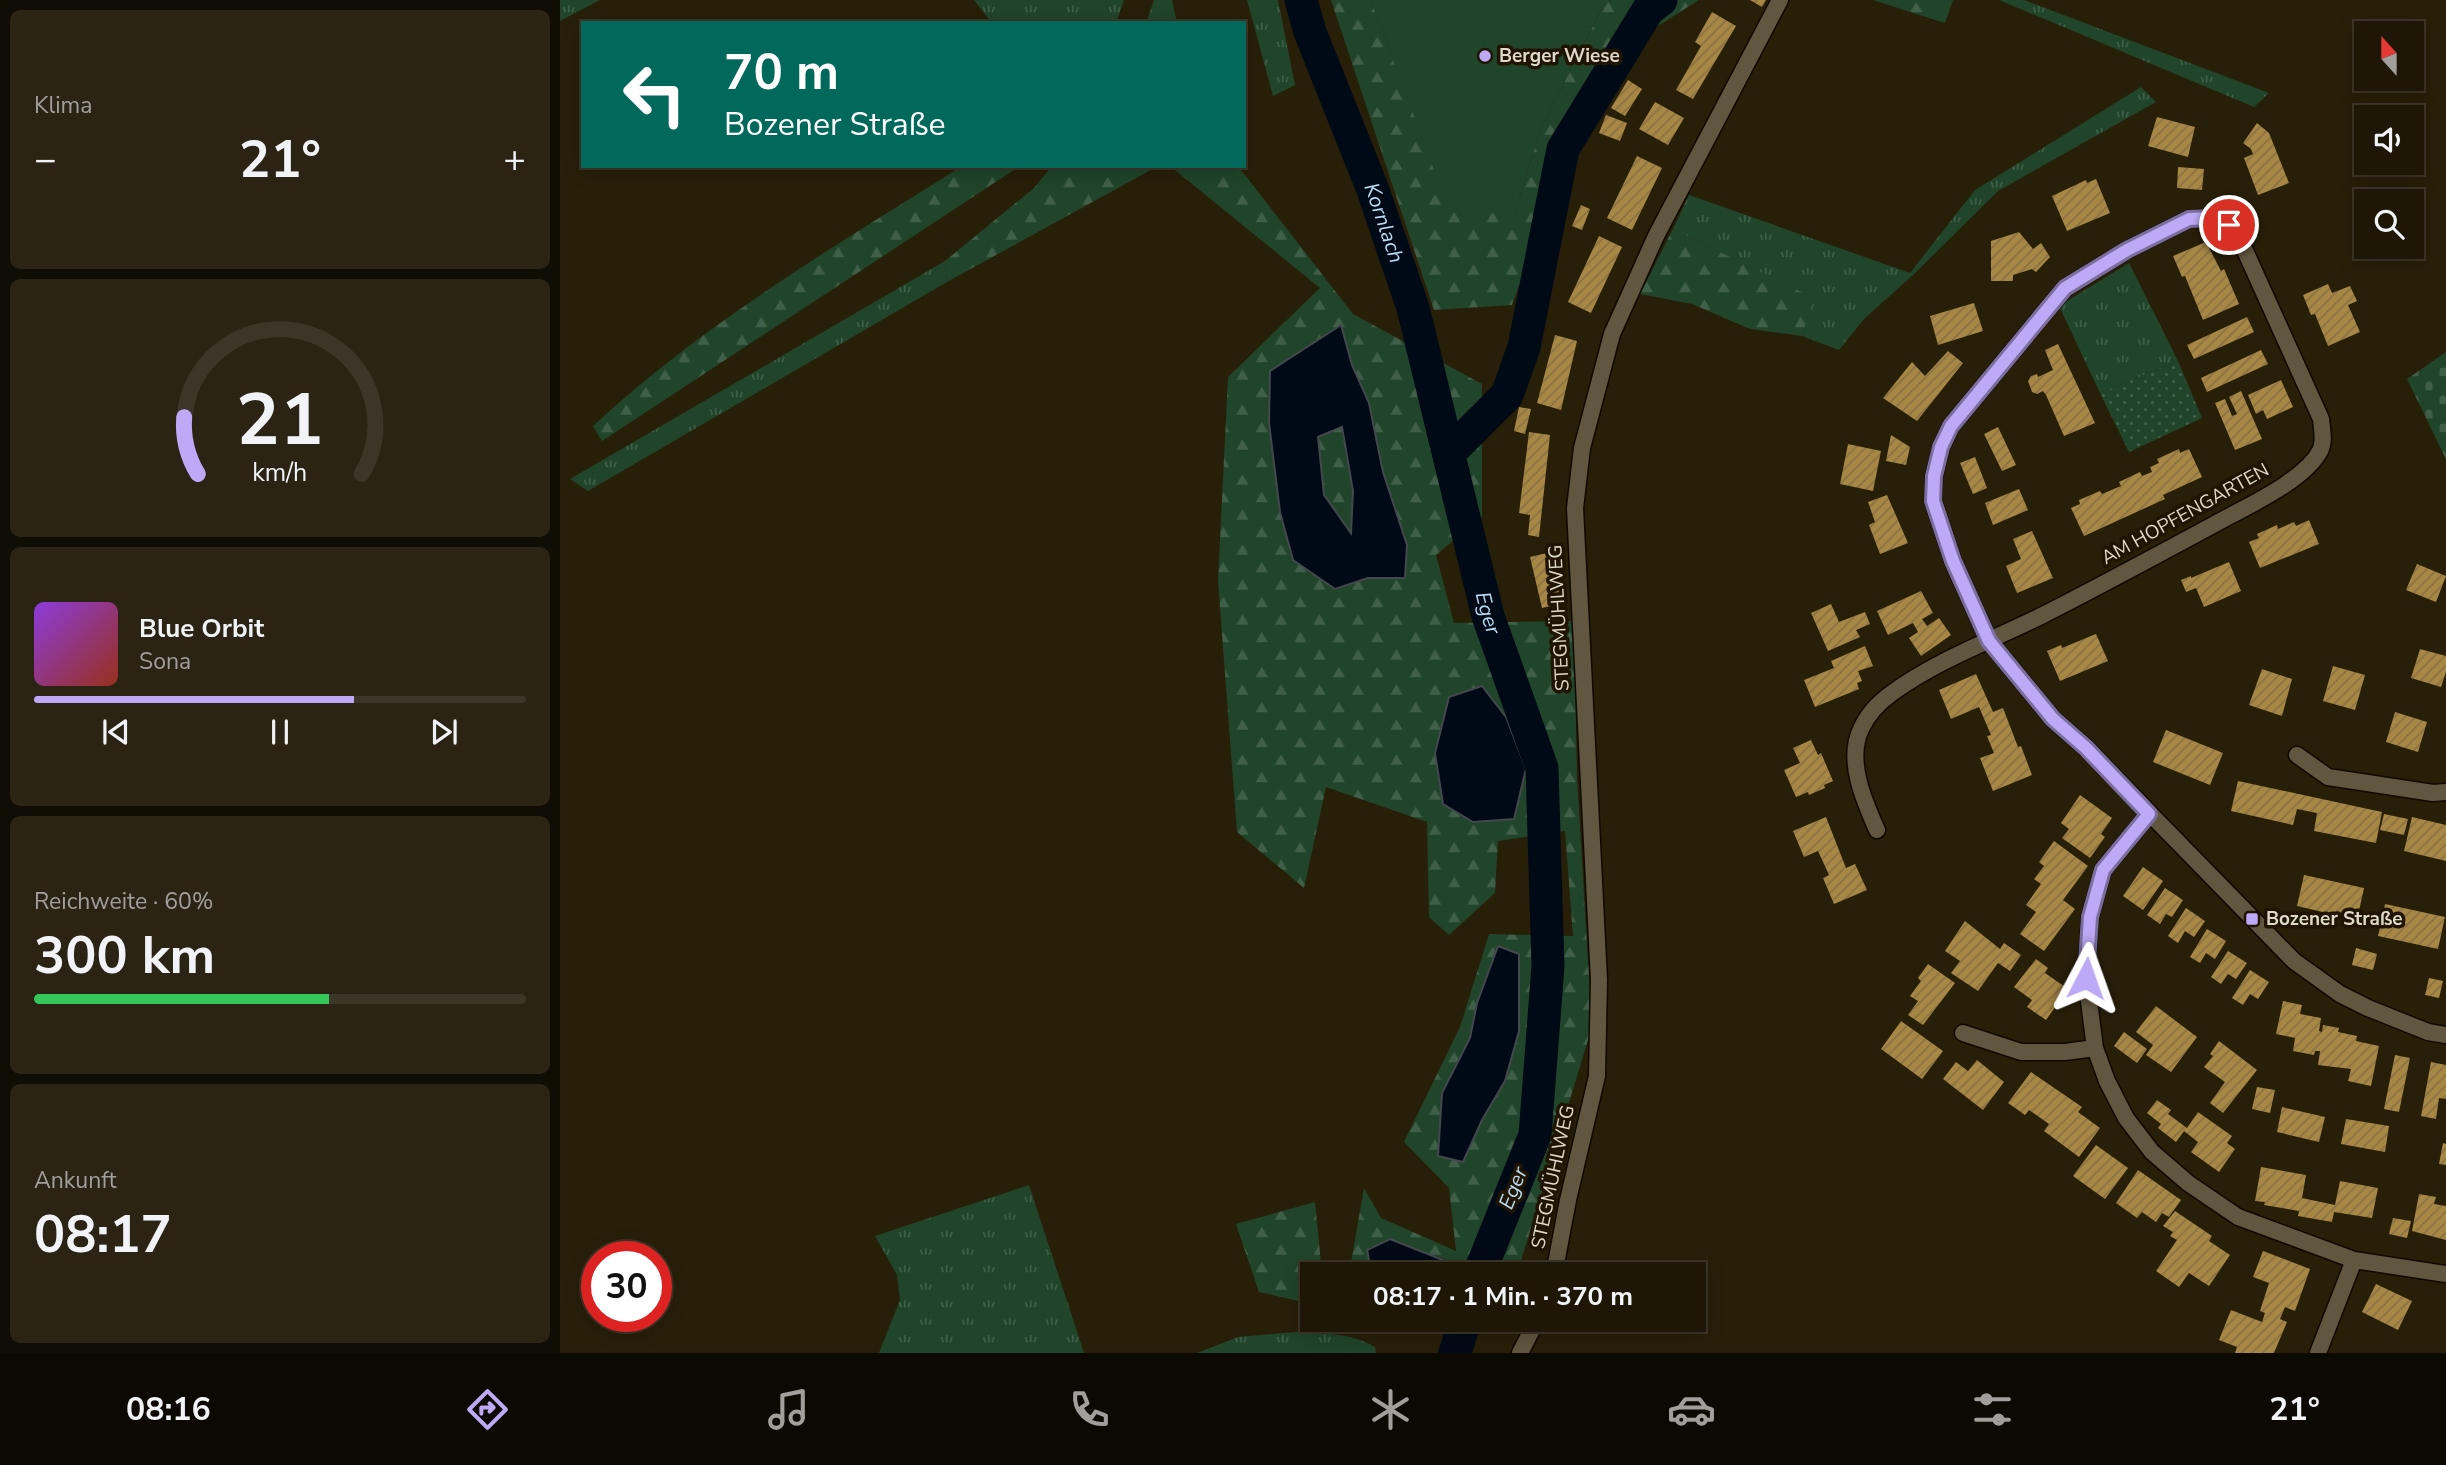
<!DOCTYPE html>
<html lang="de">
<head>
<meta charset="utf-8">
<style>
  body { margin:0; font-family:"Nunito Sans",sans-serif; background:#2b2415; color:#f1f3f6; height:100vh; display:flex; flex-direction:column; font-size:26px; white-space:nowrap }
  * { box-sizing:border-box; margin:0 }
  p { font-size:23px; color:#a19f9b }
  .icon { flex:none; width:38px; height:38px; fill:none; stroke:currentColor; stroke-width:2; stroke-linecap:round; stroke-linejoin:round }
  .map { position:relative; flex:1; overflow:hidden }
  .details { display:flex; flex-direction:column; gap:10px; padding:10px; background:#100d04; width:560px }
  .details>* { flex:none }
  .guide { position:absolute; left:21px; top:21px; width:665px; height:147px; border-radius:0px; box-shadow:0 4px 18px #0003,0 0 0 2px #3c3628; background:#00695c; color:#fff; overflow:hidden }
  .needle { width:46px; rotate:339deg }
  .tools { position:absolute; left:1794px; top:21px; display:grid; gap:14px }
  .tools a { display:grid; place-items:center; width:70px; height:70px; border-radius:0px; background:#1e1707; box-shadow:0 4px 18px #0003,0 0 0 2px #3c3628; font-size:35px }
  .speed { position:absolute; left:21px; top:1241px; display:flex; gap:14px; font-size:35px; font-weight:700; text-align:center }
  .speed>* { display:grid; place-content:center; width:91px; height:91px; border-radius:50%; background:#1e1707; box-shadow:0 4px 18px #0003,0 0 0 2px #3c3628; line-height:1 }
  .speed .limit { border:10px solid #d22; background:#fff; color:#111 }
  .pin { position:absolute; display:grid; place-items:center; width:60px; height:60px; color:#fff; margin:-30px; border:4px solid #fff; border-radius:50%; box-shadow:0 2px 7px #0007 }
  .me { position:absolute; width:77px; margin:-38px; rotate:4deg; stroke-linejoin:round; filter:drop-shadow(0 0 5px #0008) }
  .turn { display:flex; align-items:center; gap:24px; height:147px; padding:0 28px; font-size:32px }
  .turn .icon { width:91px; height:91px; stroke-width:2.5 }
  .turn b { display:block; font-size:49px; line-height:60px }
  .big { font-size:52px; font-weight:700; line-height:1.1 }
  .details .tile { flex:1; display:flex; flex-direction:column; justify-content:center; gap:10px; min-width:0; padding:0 24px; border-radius:10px; background:#2b2415 }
  .details .dial { align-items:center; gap:0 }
  .dial svg { height:182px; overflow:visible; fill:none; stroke:#3c3628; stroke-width:7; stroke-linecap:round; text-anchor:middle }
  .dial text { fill:#f1f3f6; stroke:none }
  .song { display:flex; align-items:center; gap:21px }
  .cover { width:84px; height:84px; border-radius:10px; background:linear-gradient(135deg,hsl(270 70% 55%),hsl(10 70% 35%)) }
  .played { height:7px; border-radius:4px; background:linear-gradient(90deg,#bda9f5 65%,#3c3628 65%) }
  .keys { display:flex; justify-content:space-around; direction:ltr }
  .heat { display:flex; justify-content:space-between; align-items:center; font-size:38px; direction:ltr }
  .charge { height:10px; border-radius:5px; background:linear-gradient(90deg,#34c759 60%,#3c3628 0) }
  .trip { position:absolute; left:740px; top:1262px; width:406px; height:70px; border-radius:0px; background:#1e1707; box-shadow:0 4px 18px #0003,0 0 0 2px #3c3628; font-weight:700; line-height:70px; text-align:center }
  .tabs { display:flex; height:112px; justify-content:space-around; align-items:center; background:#0c0903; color:#a19f9b }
  .tabs .icon { width:49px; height:49px }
  .tabs .on { color:#bda9f5 }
  .tabs b { font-size:32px; color:#f1f3f6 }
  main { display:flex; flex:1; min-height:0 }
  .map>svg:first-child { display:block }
</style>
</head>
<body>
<main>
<section class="details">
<div class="tile"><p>Klima</p>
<div class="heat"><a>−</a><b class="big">21°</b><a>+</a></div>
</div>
<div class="tile dial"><svg viewBox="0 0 100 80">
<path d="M14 69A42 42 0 1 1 86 69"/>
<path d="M14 69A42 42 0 0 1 8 44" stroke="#bda9f5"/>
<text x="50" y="56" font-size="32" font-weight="700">21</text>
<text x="50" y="72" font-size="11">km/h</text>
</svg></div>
<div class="tile">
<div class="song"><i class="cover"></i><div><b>Blue Orbit</b><p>Sona</p></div></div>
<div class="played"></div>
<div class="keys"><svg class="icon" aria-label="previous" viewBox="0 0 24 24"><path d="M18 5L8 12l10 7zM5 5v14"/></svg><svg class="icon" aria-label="pause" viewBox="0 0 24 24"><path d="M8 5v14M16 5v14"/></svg><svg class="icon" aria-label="next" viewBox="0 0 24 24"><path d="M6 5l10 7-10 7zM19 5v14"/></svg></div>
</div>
<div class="tile"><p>Reichweite · 60%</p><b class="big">300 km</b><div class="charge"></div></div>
<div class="tile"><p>Ankunft</p><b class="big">08:17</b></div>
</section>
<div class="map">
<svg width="1886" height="1353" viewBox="0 0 1886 1353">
  <defs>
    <pattern id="grass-tufts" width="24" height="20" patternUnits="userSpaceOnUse" patternTransform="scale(1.75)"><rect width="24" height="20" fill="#20452a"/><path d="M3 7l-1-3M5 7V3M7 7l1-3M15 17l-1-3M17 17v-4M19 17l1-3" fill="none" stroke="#405f48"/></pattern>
    <pattern id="forest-firs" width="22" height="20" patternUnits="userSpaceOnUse" patternTransform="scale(1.75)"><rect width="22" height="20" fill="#20452a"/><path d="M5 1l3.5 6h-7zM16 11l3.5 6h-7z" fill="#405f48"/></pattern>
    <pattern id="cemetery-stones" width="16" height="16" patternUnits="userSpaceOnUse" patternTransform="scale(1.75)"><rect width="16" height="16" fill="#20452a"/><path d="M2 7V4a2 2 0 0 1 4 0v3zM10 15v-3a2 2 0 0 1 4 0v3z" fill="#405f48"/></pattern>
    <pattern id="park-dots" width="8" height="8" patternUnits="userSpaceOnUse" patternTransform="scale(1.75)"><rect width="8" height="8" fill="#20452a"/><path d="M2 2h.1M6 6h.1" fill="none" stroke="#405f48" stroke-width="1.8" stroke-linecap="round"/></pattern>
    <pattern id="building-hatch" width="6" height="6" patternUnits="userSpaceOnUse" patternTransform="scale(1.75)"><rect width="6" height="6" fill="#a78744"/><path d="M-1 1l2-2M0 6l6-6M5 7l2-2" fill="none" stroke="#897242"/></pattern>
  </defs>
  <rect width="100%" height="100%" fill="#281f09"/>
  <path fill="url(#grass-tufts)" d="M0 0H40L0 21Z
    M414 0H564L556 23H432Z
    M687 0H718L735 85 713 96Z
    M1439 0H1464L1709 93 1694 107Z
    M1581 87 1596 102 1438 191 1353 275 1305 318 1279 350 1242 336 1253 298 1113 229 1129 195 1350 273 1415 190Z
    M385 261 387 282 28 491 10 479Z
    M1569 263 1618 361 1540 393 1499 306Z
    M469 1185 524 1353H319L340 1300 337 1275 315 1236Z
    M736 1332C762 1333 792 1333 815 1347L816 1353H637L678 1337Z"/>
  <path fill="url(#forest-firs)" fill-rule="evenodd" d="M594 0H612L617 23H586Z
    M771 0H811L891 213H955L980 130 1044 4 1051 0H1139L1077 39 1008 151 952 305 874 310Z
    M1313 0H1393L1385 23Z
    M402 166H460L42 441 33 426C144 323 275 246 402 166Z
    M492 166H598L387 282 385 261 474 188Z
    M610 166H678L793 314 922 384V517L876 555 894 623 1014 621 1017 778 1032 1027 957 1274H918L877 1256 807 1250 812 1274H789L804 1188 821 1218 896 1251 889 1188 844 1142 900 1027 929 934 1013 936 1005 831 938 841 935 893 889 935 869 917 867 822 766 787 744 888 677 832 658 581 668 377 760 288ZM781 325 792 365 809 403 823 472 847 545 845 578H808L775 589 733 560 720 512 709 423 766 335ZM937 946 959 954 922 1120 903 1162 878 1155 882 1093 910 1038 917 1003Z
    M1113 229 1254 298 1242 336 1190 329 1132 304 1080 294Z
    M783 427 793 491 791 534 764 495 758 437Z
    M755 1202 762 1274H752V1304L699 1292 676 1224Z
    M826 1320H932L876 1331Z"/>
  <path fill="url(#cemetery-stones)" d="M1886 352V459L1847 379Z"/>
  <path fill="url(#park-dots)" d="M1618 361 1642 418 1569 452 1540 393Z"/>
  <path fill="#20452a" d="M811 0H1051L1044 4 980 130 955 213H890Z"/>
  <path fill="#000a16" stroke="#43484d" stroke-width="2" fill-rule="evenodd" d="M781 325 792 365 809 403 823 472 847 545 845 578H808L775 589 733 560 720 512 709 423 710 371ZM782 427 793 491 791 533 764 495 758 437Z
    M922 686 946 717 966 769 954 819 913 822 883 804 875 753 889 697Z
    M938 946 959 954V1031L945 1081 922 1120 903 1162 878 1156 882 1093 910 1038 917 1003Z
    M830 1239 918 1274H812L807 1250Z"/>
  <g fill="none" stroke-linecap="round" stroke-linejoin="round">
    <g stroke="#000a16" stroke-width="33">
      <path id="s1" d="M741 0 750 32 813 190 853 308 928 616 982 768 988 966 975 1135 919 1274"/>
      <path d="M889 453 947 395 964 347 1003 149 1088 10 1101 0"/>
      <path d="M895 1353 905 1320"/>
    </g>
  </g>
  <path fill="url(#building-hatch)" d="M1190 0H1206L1202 7Z
    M1152 12 1176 26 1133 99 1116 90 1141 46 1135 42Z
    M1068 80 1082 89 1065 116 1051 108Z
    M1095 102 1124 118 1108 145 1079 129Z
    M1046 115 1067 123 1060 141 1039 133Z
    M1597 117 1635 127 1628 157 1588 146Z
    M1697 123 1709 133 1729 183 1698 195 1684 158 1693 154 1691 149 1683 143Z
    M1077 156 1102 168 1072 230 1047 218Z
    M1618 167 1644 169 1642 190 1617 188Z
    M1536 179 1550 213 1507 231 1492 196 1526 180 1527 183Z
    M1021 205 1030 209 1022 230 1012 226Z
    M1459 232 1473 249 1481 243 1490 257 1476 272 1472 269 1453 275V281H1431V241Z
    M1039 236 1062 247 1031 313 1008 302Z
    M1646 242 1661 271 1664 269 1679 304 1643 320 1625 276 1622 277 1613 256Z
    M1768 284 1772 293 1790 286 1797 301 1788 305 1800 332 1768 346 1755 314 1751 315 1743 295Z
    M1414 303 1423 331 1378 345 1370 316Z
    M1687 317 1694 332 1634 359 1627 345Z
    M995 335 1017 341 1001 410 977 403Z
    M1498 344 1535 423 1504 436 1486 395 1483 391 1477 394 1472 392 1468 381 1471 376 1477 374 1478 377 1493 370 1485 350Z
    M1701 350 1708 364 1647 392 1641 378Z
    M1388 351 1403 363 1357 421 1323 398 1352 362 1365 376Z
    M1721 380 1733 407 1707 419 1703 410 1696 414 1688 395Z
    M1681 391 1702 439 1675 450 1655 403 1665 399 1672 416 1677 414 1669 397Z
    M959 407 971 409 965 434 954 431Z
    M1438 427 1456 465 1442 471 1424 434Z
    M969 432 990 435 979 537 968 535 970 515 959 513Z
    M1331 435 1350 447 1346 465 1326 461Z
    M1288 444 1321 451 1313 491 1280 484Z
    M1619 449 1620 453 1629 449 1642 477 1603 495 1605 499 1524 536 1511 508 1520 504 1519 500 1540 491 1542 494 1561 486 1559 482 1580 472 1582 476 1592 472 1590 467 1599 463 1597 459Z
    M1415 457 1427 488 1413 494 1400 463Z
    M1459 489 1468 510 1433 525 1425 503Z
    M1327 495 1348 543 1320 554 1309 525 1315 522 1308 502Z
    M1749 520 1759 544 1700 568 1689 542 1699 538 1697 534 1717 525 1718 529 1734 522 1736 526Z
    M1472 531 1493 578 1457 593 1446 566 1461 559 1453 539Z
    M995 551 1006 602 982 608 970 557Z
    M1669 562 1681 591 1644 607 1636 588 1626 592 1621 580 1631 576V578Z
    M1857 564 1886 576 1876 602 1846 590Z
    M1361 591 1373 613 1362 619 1367 626 1379 618 1391 635 1361 656 1349 638 1358 632 1353 623 1328 635 1317 611Z
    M1271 604 1279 622 1305 612 1310 624 1296 630 1300 637 1268 651 1251 613Z
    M1536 634 1548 661 1500 681 1487 651 1501 645 1502 648Z
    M1305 646 1313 666 1298 671 1302 681 1297 683 1299 689 1255 707 1244 680 1274 668 1271 661Z
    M1860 649 1886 656V672L1881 687 1851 678Z
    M1773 666 1805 675 1795 710 1763 701Z
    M1702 669 1732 679 1722 716 1689 705Z
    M1416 674 1433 712 1443 708 1458 747 1461 746 1472 775 1433 791 1420 758 1434 753 1427 736 1431 735 1419 707 1391 719 1379 690Z
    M1835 712 1867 722 1858 752 1826 742Z
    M1606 730 1663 753 1650 785 1593 762Z
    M1251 740 1258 755 1261 753 1273 781 1264 785 1265 788 1249 795 1248 792 1236 797 1224 770 1240 763 1233 748Z
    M1678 781 1822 812 1816 843 1754 831 1757 813 1737 809 1733 825 1671 811Z
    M1520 795 1552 818 1541 834 1545 837 1530 858 1502 838 1509 829 1501 823Z
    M1824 814 1848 819 1844 835 1820 830Z
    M1266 817 1286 868 1295 864 1307 890 1274 904 1263 878 1269 875 1258 851 1244 857 1233 831Z
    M1852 817 1886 825V861L1844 851Z
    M1494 841 1528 866 1503 900 1515 909 1484 951 1460 934 1476 912 1466 905 1481 884 1474 879 1484 866 1479 862Z
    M1583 867 1603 881 1583 910 1563 896Z
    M1744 875 1804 888 1797 920 1737 906Z
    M1605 888 1623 900 1612 917 1606 914 1600 924 1587 915Z
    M1825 904 1885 917 1878 949 1818 936Z
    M1626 908 1645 921 1634 937 1625 931 1618 943 1608 936Z
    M1405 921 1440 949 1444 943 1461 955 1450 971 1438 963 1418 991 1391 973 1400 961 1385 951Z
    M1647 929 1666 941 1655 959 1646 953 1640 963 1630 957Z
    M1796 948 1817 954 1813 970 1792 965Z
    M1668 951 1687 963 1676 979 1668 974 1661 984 1651 977Z
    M1476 959 1488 968 1485 973 1508 989 1486 1020 1467 1007 1472 1000 1454 987Z
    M1368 964 1395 983 1363 1025 1348 1015 1358 1001 1350 996 1361 981 1358 978Z
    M1690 970 1709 982 1698 999 1690 994 1683 1005 1672 998Z
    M1869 978 1883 981 1879 998 1865 995Z
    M1723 1001 1742 1005 1740 1014 1761 1018 1759 1031 1762 1032 1763 1025 1779 1028 1778 1032 1797 1036 1796 1041 1819 1046 1811 1086 1788 1081 1791 1069 1758 1065 1760 1051H1755L1754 1055 1733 1051 1735 1038 1716 1034Z
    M1596 1006 1637 1037 1611 1072 1586 1055 1593 1045 1576 1032Z
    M1341 1021 1383 1051 1362 1079 1321 1049Z
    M1564 1032 1587 1049 1577 1063 1554 1046Z
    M1659 1041 1697 1070 1663 1113 1650 1103 1665 1082 1644 1067 1653 1056 1650 1054Z
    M1835 1055 1850 1058 1839 1112 1824 1109Z
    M1417 1060 1444 1082 1423 1110 1383 1079 1396 1062 1408 1071Z
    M1871 1062 1886 1065V1099L1879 1098 1876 1119 1861 1116Z
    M1471 1072 1522 1107 1518 1112 1540 1128 1519 1157 1484 1131 1489 1124 1469 1110 1465 1115 1448 1103Z
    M1697 1087 1715 1090 1710 1113 1692 1109Z
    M1597 1100 1611 1110 1608 1114 1627 1128 1638 1112 1672 1136 1667 1143 1675 1149 1659 1172 1631 1152 1638 1142 1624 1131 1616 1142 1598 1128 1601 1124 1587 1113Z
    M1722 1107 1765 1117 1759 1142 1717 1132Z
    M1786 1119 1829 1126 1825 1152 1781 1144Z
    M1883 1143 1886 1144V1165L1879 1164Z
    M1536 1145 1568 1168 1545 1199 1513 1176Z
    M1701 1167 1746 1175 1742 1198 1775 1205 1780 1181 1818 1188 1812 1218 1774 1212 1772 1222 1738 1216 1739 1211 1704 1205 1705 1202 1695 1201Z
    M1578 1170 1621 1200 1609 1217 1602 1213 1596 1222 1582 1212 1577 1218 1556 1203Z
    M1859 1194 1876 1197 1874 1204 1886 1206V1240L1852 1231Z
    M1615 1211 1652 1236 1649 1241 1670 1255 1649 1286 1629 1273 1619 1287 1596 1271 1617 1240 1610 1236 1613 1232 1603 1226Z
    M1833 1218 1851 1221 1847 1238 1829 1234Z
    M1703 1251 1750 1269 1735 1311 1725 1307 1720 1319 1727 1322 1714 1353H1675L1677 1347 1659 1340 1671 1310 1702 1322 1705 1313 1700 1311 1709 1283 1693 1277Z
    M1816 1284 1852 1301 1838 1330 1802 1312Z"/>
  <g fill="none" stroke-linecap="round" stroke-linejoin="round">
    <g stroke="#110800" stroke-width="19">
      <path id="minor" d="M1737 755 1768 777 1873 793 1886 792
        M1589 814 1543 870 1530 917 1526 978 1535 1048 1547 1081 1566 1118 1592 1152 1628 1183 1678 1217 1794 1260 1886 1274
        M1317 830C1304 801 1286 760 1301 729 1308 713 1318 703 1332 693 1377 660 1433 640 1483 615 1544 584 1605 551 1666 518 1694 503 1745 479 1760 451 1765 441 1762 430 1761 419L1682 244 1669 225 1652 218 1629 219 1567 250 1505 288 1391 426 1381 447 1374 476 1373 501 1393 561 1429 641 1493 719 1526 748 1734 961 1780 994 1808 1008 1868 1032 1886 1035
        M1403 1033 1461 1052H1505L1535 1048
        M994 1274 1008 1200 1037 1076 1039 980 1015 508 1022 448 1052 334 1096 236 1220 0
        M960 1353 977 1320
        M1758 1353 1794 1260"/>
    </g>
    <use href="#minor" stroke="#61563f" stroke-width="16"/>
  </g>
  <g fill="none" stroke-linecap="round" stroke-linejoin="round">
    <g stroke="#7b6e9f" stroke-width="18">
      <path id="route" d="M1526 978 1530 917 1543 870 1589 814 1526 748 1493 719 1429 641 1393 561 1373 501 1374 476 1381 447 1391 426 1505 288 1567 250 1629 219 1652 218 1669 225"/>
    </g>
    <use href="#route" stroke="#bda9f5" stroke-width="12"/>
  </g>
  <g fill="#bda9f5" stroke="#1f1502" stroke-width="2.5">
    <circle cx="925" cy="56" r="7"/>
    <rect x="1685" y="912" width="14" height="14" rx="3.5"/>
  </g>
  <g text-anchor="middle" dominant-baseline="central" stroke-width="7" stroke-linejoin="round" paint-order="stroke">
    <g font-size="19" font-weight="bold" fill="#dfd9cc" stroke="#1f1502" text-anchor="start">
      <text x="939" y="56">Berger Wiese</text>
      <text x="1706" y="919">Bozener Straße</text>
    </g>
    <g font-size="19" fill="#dfd9cc" stroke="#1f1502">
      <text transform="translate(1625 514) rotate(-29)">AM HOPFENGARTEN</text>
      <text transform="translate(999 618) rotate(-93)">STEGMÜHLWEG</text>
      <text transform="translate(993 1177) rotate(-78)">STEGMÜHLWEG</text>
    </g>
    <g font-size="21" font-style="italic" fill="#b9dcf4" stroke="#1f1502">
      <text stroke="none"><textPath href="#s1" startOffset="238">Kornlach</textPath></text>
      <text stroke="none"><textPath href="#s1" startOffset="642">Eger</textPath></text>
      <text transform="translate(953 1188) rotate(-68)">Eger</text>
    </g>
  </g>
</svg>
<div class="tools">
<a><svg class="needle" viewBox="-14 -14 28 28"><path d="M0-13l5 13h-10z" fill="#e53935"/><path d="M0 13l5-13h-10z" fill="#a19f9b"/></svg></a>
<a><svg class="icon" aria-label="sound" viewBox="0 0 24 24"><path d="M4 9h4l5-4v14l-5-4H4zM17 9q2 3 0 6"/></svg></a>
<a><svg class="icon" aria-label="search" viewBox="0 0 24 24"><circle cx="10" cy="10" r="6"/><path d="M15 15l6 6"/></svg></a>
</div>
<div class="speed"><div class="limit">30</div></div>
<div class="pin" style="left:1669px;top:225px;background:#d93025"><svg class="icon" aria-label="arrive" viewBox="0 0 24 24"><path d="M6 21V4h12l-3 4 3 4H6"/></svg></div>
<svg class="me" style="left:1526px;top:978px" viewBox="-20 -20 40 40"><path d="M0-17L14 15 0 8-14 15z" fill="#bda9f5" stroke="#fff" stroke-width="4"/></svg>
<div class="trip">08:17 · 1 Min. · 370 m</div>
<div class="guide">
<div class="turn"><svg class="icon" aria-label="left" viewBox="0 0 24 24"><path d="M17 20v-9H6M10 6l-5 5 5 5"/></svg><div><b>70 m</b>Bozener Straße</div></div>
</div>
</div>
</main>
<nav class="tabs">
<b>08:16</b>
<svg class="icon on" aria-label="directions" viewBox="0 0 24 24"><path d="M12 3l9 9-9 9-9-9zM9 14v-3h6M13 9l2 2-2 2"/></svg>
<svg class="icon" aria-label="music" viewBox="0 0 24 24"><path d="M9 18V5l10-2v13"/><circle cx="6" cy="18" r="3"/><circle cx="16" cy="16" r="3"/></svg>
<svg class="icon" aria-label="phone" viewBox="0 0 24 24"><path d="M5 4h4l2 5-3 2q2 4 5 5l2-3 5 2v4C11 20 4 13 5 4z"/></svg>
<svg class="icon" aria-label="climate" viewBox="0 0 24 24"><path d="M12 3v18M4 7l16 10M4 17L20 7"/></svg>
<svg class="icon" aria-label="car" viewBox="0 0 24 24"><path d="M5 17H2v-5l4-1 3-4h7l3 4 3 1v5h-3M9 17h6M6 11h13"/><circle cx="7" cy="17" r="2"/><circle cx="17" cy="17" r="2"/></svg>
<svg class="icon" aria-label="filters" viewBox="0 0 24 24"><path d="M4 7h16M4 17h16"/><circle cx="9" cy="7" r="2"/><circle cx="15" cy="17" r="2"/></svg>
<b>21°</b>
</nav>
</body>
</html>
